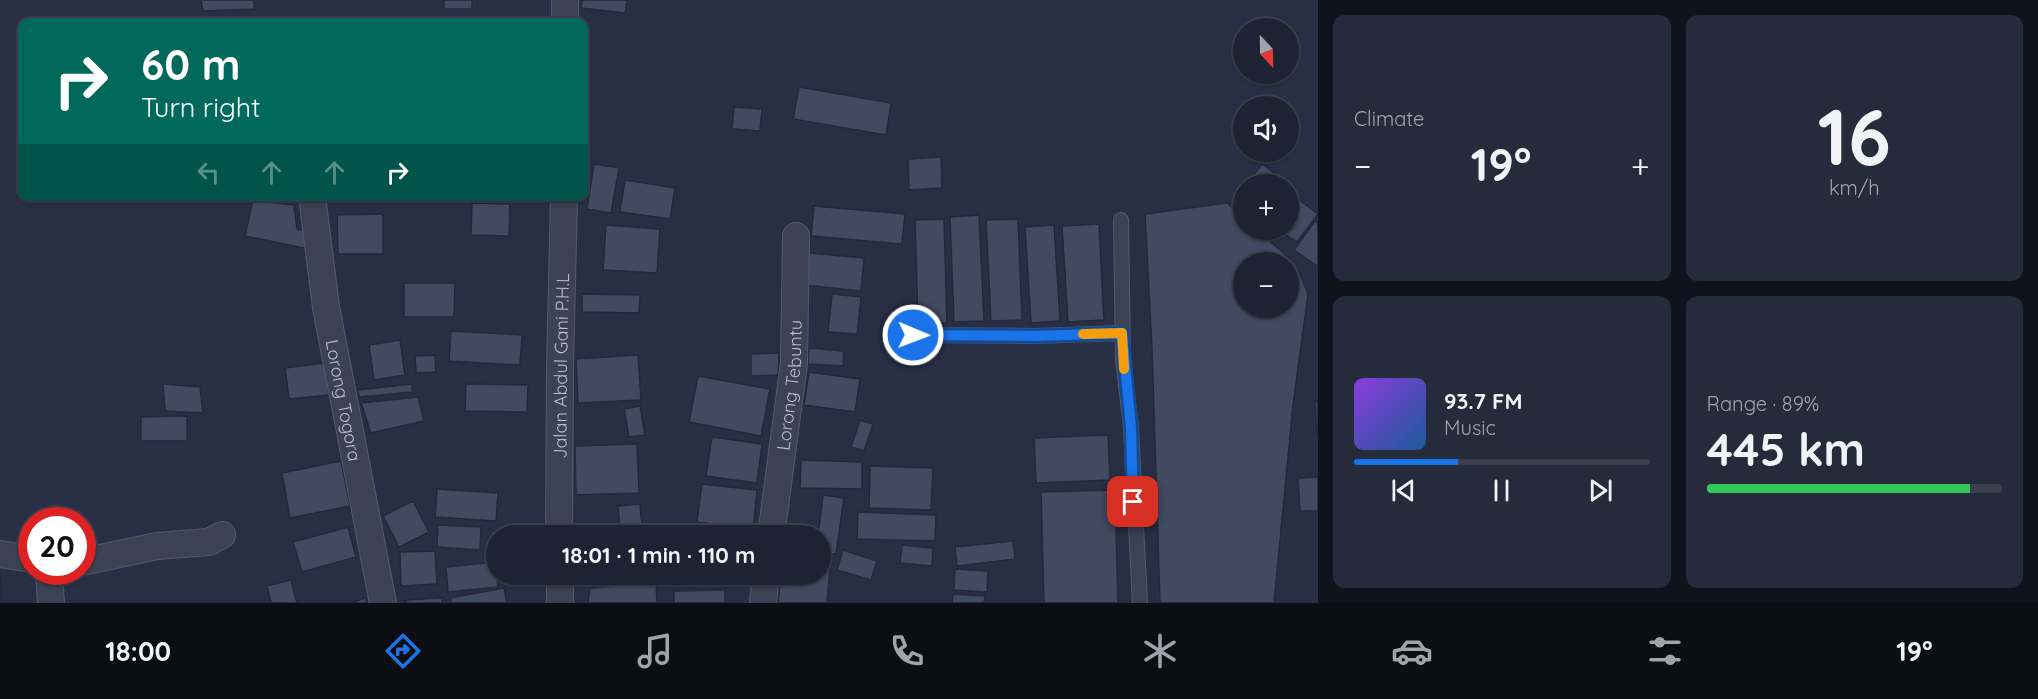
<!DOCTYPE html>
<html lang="en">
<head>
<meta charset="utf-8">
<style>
  body { margin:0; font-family:Quicksand,sans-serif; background:#262b3b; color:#f1f3f6; height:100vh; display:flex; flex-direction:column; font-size:22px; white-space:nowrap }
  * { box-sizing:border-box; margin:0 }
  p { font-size:20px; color:#a1a4ac }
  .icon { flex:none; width:33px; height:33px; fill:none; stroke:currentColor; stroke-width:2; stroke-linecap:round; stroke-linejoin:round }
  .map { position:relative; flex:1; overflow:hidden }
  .panel { display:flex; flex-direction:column; gap:15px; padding:15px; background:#10131c; width:720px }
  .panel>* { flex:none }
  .banner { position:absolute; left:18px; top:18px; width:570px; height:183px; border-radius:12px; box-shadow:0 2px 4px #0004,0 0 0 2px #3c404e; background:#00695c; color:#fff; overflow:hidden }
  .needle { width:39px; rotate:158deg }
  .buttons { position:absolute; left:1233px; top:18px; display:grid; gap:12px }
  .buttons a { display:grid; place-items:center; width:66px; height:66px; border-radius:50%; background:#1e2333; box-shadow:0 2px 4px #0004,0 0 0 2px #3c404e; font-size:30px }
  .speed { position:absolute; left:18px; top:507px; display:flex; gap:12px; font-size:30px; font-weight:700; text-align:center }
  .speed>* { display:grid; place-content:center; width:78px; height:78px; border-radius:50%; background:#1e2333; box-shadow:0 2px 4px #0004,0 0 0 2px #3c404e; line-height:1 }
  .speed .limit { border:9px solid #d22; background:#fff; color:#111 }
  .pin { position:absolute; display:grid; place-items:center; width:51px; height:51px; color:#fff; margin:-26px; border-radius:12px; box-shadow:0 3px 9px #0006 }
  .me { position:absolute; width:66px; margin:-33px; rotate:91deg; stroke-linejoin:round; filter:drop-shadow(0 0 4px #0008) }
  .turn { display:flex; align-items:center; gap:21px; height:126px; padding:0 24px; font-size:27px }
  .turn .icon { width:78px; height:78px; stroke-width:2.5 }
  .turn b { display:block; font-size:42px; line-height:51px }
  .lanes { display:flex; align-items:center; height:57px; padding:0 24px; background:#0003; justify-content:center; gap:30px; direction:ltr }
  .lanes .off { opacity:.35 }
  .big { font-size:45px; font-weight:800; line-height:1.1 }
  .panel .card { flex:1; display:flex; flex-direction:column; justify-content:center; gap:9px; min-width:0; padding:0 21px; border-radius:12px; background:#262b3b }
  .panel .dial { align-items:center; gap:0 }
  .dial b { font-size:78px; line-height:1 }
  .song { display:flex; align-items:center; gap:18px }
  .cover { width:72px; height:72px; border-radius:9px; background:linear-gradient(135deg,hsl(270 70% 55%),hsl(210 70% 35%)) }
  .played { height:6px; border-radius:3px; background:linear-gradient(90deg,#1a73e8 35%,#3c404e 35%) }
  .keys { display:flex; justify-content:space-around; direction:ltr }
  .heat { display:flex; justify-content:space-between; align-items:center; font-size:33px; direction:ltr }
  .charge { height:9px; border-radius:4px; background:linear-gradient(90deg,#34c759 89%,#3c404e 0) }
  .panel .tiles { flex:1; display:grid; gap:15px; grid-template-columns:repeat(2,1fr) }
  .trip { position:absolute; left:486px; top:525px; width:345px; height:60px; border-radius:30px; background:#1e2333; box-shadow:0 2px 4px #0004,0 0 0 2px #3c404e; font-weight:800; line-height:60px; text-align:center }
  .tabs { display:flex; height:96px; justify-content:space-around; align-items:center; background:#0c0e14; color:#a1a4ac }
  .tabs .icon { width:42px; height:42px }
  .tabs .active { color:#1a73e8 }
  .tabs b { font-size:27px; color:#f1f3f6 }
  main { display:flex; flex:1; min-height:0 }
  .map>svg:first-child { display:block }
</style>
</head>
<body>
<main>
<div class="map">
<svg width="1318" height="603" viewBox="0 0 1318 603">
  <rect width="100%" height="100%" fill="#282f44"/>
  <path fill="#424a61" stroke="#23293b" stroke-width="1.5" fill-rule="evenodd" d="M201 0H254V9L203 11Z
    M444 0H472V9H444Z
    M582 0H627L625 13 581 8Z
    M799 87 891 103 886 135 793 119Z
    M734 107 762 109 760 131 732 129Z
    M941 157 942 188 909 190 908 159Z
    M594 164 619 168 611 213 587 209Z
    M1262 164 1289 184 1288 185 1247 184Z
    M625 180 675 188 670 219 620 212Z
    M1291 194 1318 214 1297 242 1279 230H1288V198Z
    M253 200 294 205 297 229 308 231 304 248 245 236Z
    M472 203 510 204 509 236 471 235Z
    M1227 203 1244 218V230H1257L1296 264 1308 294 1293 405 1274 603H1160L1152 348 1145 214ZM1244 262H1288V308H1244Z
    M814 206 905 214 902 244 811 236Z
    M383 214V254H338L337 215Z
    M979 215 984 321 954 322 950 217Z
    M944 219 947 323 918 324 915 220Z
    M1018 219 1022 320 991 321 986 220Z
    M1315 221 1318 223V267L1294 250Z
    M1099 224 1104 320 1068 322 1062 226Z
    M606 225 660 229 657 273 603 270Z
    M1054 225 1060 321 1031 323 1025 227Z
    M809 253 864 258 861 291 805 285Z
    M404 283H455L454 317H404Z
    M582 294 640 295 639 313 582 312Z
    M832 294 861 297 857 334 828 332Z
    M451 331 522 335 520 365 449 361Z
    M400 340 405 375 374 380 369 345Z
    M809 348 844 351 843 366 808 364Z
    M779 353 778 375 751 376V354Z
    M435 355 436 372 416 373 415 356Z
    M638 355 641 400 578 403 576 359Z
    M325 363 329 395 289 399 285 368Z
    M809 372 860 379 855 412 804 405Z
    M698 376 770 389 761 436 689 422Z
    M163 384 200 387 203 413 165 411Z
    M412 384V392L359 397 358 390Z
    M466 384 528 385 527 412 465 411Z
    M418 397 424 421 371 433 361 403Z
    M1315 401H1318V436H1317Z
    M640 406 645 435 629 437 624 409Z
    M187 416V441H141V417Z
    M860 420 873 424 864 451 851 447Z
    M1108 435 1110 480 1036 483 1034 438Z
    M712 437 762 444 757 483 706 476Z
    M637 444 639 493 576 495 575 446Z
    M801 460 862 462V489L800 488Z
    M341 461 350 506 290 518 282 473Z
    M870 466 933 468 931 510 869 508Z
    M1318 477V511H1300L1298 478Z
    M702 484 757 490 753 529 697 522Z
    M437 489 498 493 496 521 435 517Z
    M1115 490 1118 603H1044L1041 492Z
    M823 495 844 498 836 554 820 552V536H818Z
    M413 501 429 532 399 547 383 516Z
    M640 504 642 528 620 530 618 506Z
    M858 512 936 515 935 541 857 539Z
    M438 525 481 527 480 550 437 547Z
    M348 527 356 557 302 572 293 542Z
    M667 530 724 536H666Z
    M1013 541 1015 559 957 566 955 547Z
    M902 545 933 548 932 566 900 563Z
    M843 550 877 561 871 580 837 570Z
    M435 551 437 584 401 586 400 552Z
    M495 562 498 587 448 592 446 567Z
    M820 568 830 569 827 603H778L781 574H820Z
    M955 569 988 571 987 592 954 590Z
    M0 571 2 603H0Z
    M579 574H658V578L578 584Z
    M291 580 297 603H271L267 586Z
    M656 583 657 603H588L590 588Z
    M504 588 507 603H451L450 598Z
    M725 590V603H674V591Z
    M953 594 985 596 984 603H952Z
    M365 598 367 603H351Z
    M442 598V603H406V600Z"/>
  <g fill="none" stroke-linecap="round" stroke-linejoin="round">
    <g stroke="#555a6b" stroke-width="16">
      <path id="service" d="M1121 220 1123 359 1131 428 1140 603
        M913 335 1035 336 1122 333"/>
    </g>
    <g stroke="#555a6b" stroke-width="28">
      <g id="minor">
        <path d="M565 0V22"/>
        <path id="s1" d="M312 196 326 307 383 603"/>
        <path id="s2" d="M559 536 560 368 564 196"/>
        <path id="s3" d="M771 536 794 363 796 236"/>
        <path d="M0 554 32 559"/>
        <path d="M82 562 157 546 209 542 222 535"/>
        <path d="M49 572 51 603"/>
        <path d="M560 574V603"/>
        <path d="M763 603 766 574"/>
      </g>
    </g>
    <use href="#service" stroke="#3c4254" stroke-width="14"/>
    <use href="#minor" stroke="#3c4254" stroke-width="26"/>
  </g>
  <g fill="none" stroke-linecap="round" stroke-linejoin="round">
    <g stroke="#114b97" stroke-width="15">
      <path id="route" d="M913 335 1035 336 1122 333 1131 428 1133 502"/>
    </g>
    <use href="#route" stroke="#1a73e8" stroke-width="10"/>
    <path stroke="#f59e0b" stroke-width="10" d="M1083 334 1122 333 1124 369"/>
  </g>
  <g text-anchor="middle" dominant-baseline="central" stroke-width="6" stroke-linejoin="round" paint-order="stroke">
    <g font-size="18" fill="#babecd" stroke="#212739">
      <text stroke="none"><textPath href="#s2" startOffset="170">Jalan Abdul Gani P.H.L</textPath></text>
      <text stroke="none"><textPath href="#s3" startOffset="152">Lorong Tebuntu</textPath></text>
      <text stroke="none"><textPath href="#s1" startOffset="207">Lorong Togora</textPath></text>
    </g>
  </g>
</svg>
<div class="buttons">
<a><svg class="needle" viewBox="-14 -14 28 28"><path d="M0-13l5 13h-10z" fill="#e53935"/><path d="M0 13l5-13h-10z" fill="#a1a4ac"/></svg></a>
<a><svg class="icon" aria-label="sound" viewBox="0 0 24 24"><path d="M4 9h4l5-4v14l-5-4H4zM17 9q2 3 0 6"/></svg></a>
<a>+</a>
<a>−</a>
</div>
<div class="speed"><div class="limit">20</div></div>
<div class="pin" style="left:1133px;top:502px;background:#d93025"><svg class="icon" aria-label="arrive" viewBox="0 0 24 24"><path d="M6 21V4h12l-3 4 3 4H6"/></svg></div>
<svg class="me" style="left:913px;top:335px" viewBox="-20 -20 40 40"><circle r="17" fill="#1a73e8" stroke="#fff" stroke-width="3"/><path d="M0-11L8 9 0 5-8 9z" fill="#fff"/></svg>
<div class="trip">18:01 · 1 min · 110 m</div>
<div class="banner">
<div class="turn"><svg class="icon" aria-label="right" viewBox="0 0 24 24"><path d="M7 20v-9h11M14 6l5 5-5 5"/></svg><div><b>60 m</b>Turn right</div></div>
<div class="lanes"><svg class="icon off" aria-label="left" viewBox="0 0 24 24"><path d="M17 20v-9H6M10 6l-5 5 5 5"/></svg><svg class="icon off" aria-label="ahead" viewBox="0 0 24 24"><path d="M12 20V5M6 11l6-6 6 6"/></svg><svg class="icon off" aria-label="ahead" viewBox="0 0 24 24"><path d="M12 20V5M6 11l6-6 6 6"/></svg><svg class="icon" aria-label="right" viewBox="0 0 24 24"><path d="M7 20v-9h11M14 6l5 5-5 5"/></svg></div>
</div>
</div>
<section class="panel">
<div class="tiles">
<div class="card"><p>Climate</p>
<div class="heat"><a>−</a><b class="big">19°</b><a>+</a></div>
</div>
<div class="card dial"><b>16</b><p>km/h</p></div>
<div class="card">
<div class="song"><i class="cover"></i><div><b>93.7 FM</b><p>Music</p></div></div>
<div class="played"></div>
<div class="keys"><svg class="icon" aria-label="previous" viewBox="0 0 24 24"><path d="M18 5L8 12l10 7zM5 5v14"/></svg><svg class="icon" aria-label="pause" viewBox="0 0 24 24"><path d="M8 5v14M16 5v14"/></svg><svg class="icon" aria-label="next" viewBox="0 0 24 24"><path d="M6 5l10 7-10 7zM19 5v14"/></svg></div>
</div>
<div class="card"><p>Range · 89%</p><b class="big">445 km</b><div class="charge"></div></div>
</div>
</section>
</main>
<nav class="tabs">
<b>18:00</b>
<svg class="icon active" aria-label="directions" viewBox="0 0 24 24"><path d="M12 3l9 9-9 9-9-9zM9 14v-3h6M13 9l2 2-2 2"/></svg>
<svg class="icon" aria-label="music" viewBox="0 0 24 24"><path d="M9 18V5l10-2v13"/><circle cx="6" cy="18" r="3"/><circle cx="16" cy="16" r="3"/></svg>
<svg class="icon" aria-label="phone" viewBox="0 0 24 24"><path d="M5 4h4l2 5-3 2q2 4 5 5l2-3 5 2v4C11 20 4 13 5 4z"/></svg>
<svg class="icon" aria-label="climate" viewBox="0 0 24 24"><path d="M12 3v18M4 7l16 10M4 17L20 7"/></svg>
<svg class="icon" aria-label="car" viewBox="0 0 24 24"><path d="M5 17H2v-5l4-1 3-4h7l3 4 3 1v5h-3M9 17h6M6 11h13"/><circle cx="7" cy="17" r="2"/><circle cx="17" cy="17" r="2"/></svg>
<svg class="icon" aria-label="filters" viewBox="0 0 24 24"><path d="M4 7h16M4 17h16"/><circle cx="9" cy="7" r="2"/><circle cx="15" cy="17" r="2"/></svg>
<b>19°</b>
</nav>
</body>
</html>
